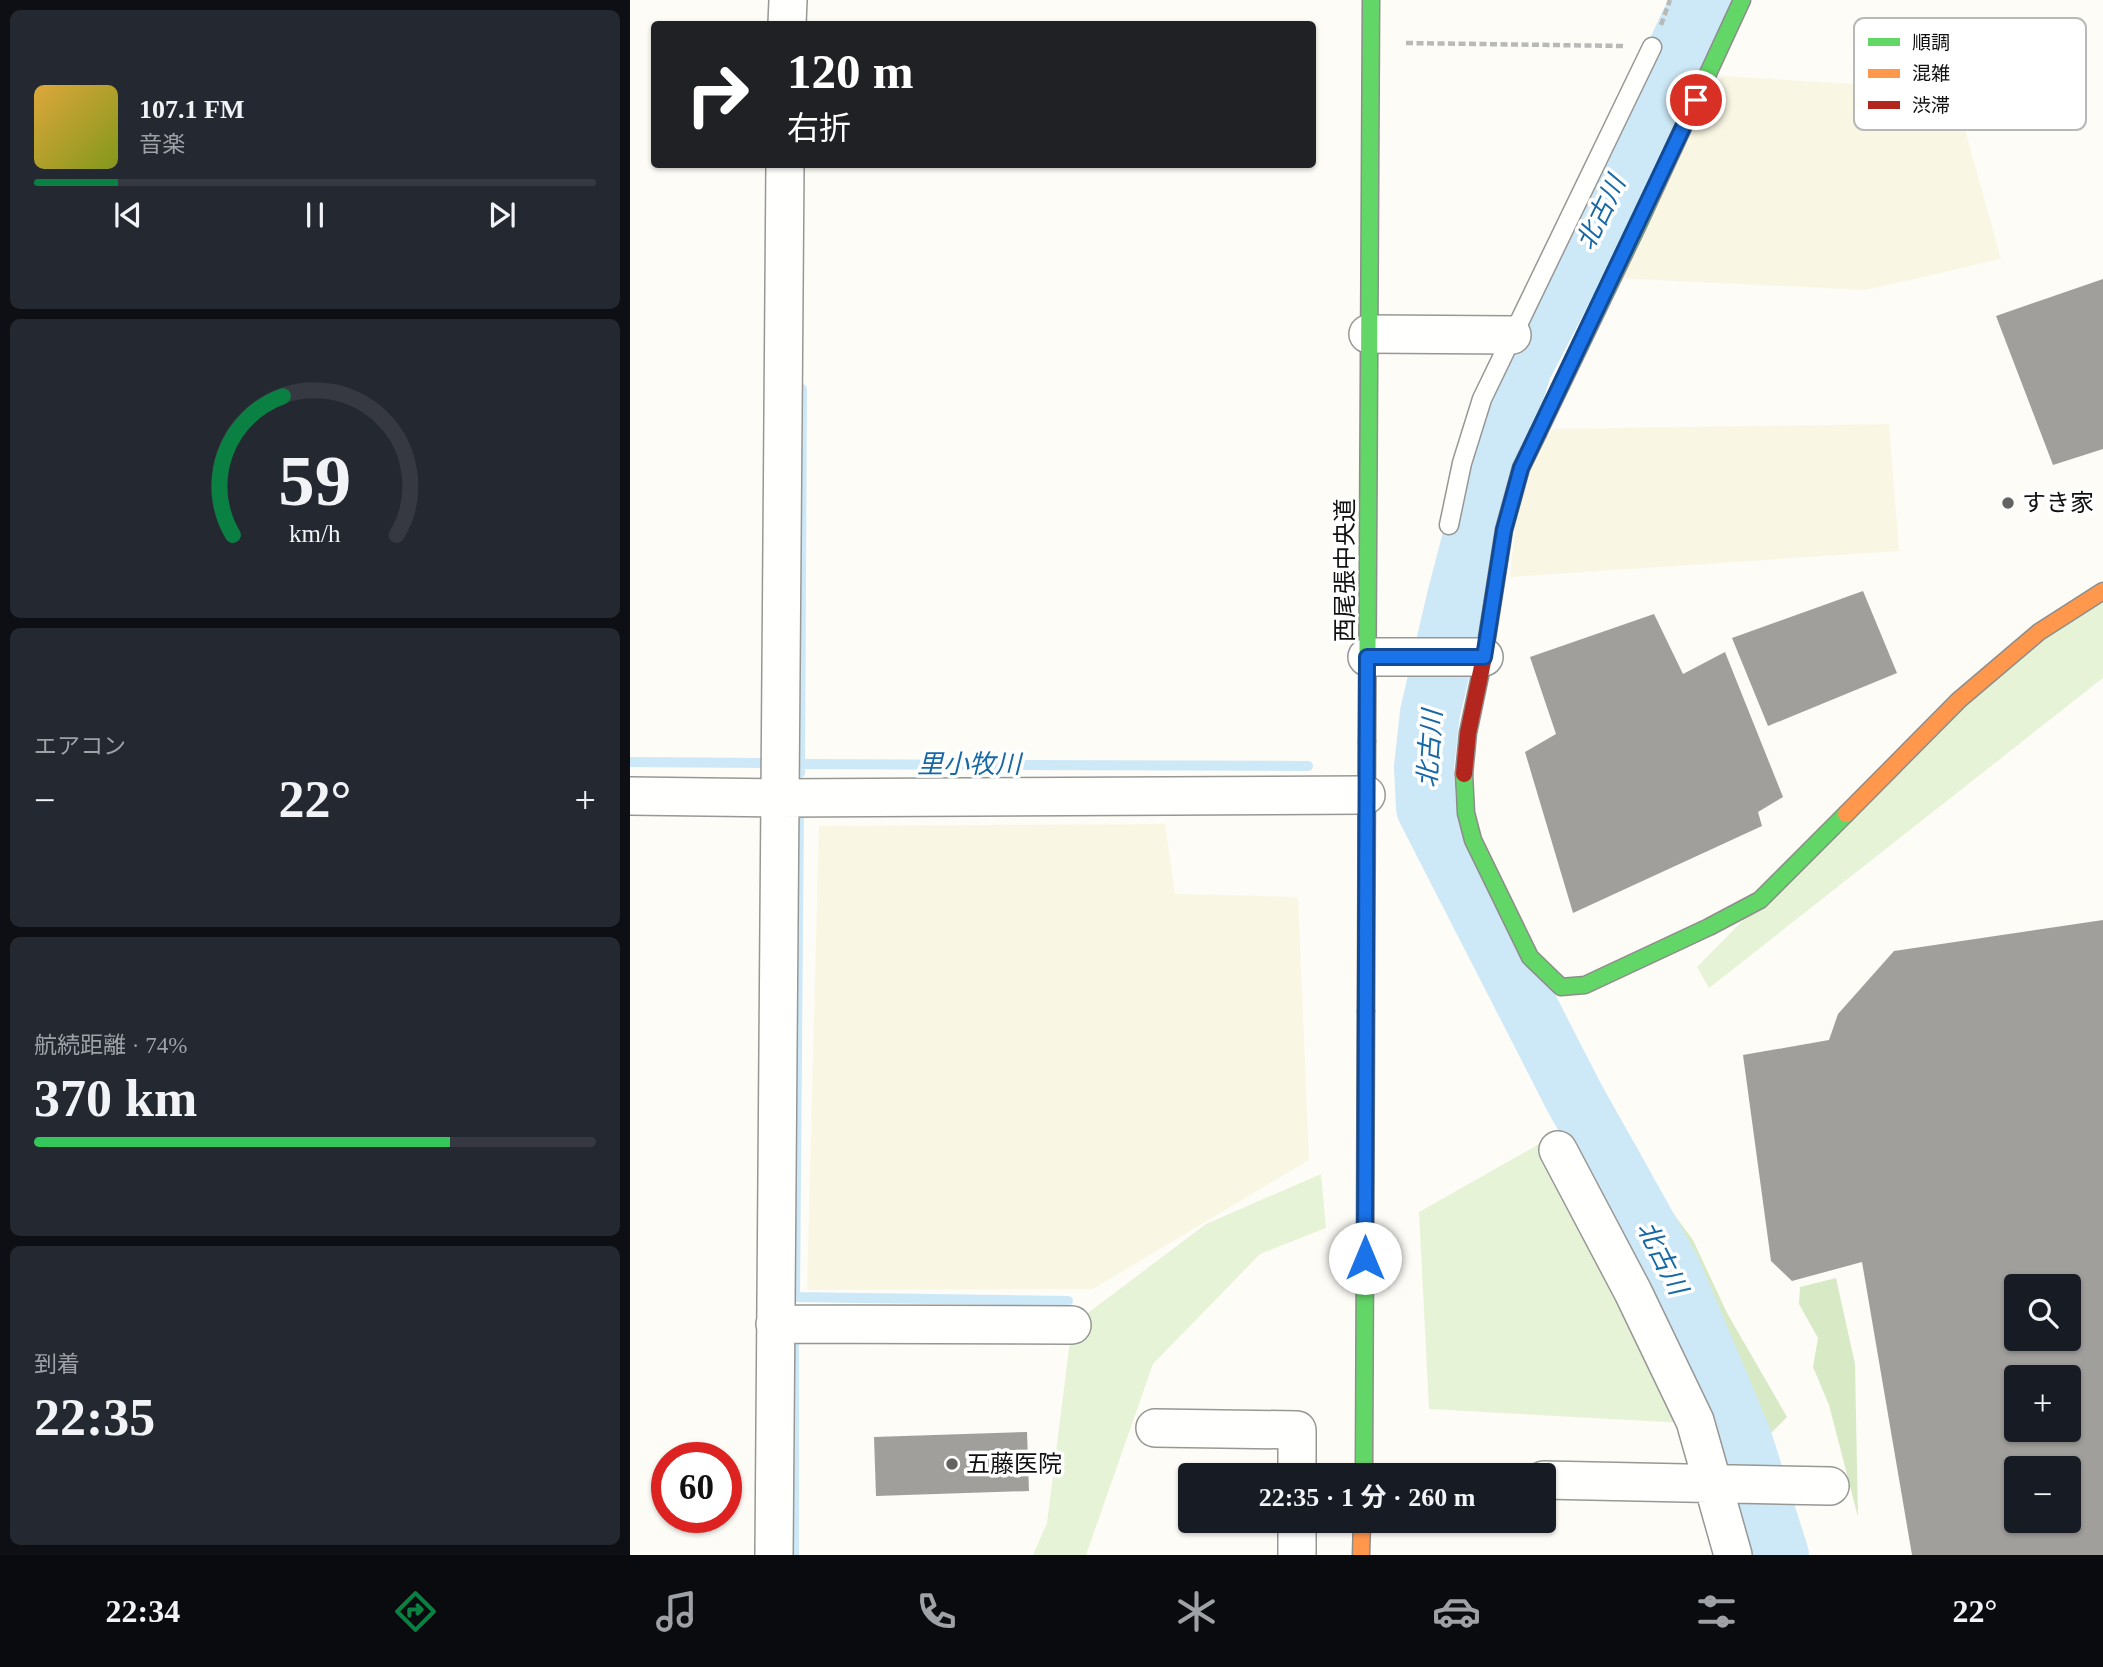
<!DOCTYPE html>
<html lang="ja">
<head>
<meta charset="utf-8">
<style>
  body { margin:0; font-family:"Times New Roman","Noto Sans JP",serif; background:#242831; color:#f1f3f6; height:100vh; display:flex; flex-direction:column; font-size:26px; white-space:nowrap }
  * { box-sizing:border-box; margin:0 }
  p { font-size:23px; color:#9ea1a6 }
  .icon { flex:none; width:38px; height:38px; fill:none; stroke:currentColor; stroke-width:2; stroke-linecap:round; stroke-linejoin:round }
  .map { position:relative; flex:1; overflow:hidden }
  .drawer { display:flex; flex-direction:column; gap:10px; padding:10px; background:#0d0f14; width:630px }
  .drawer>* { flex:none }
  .guide { position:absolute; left:21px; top:21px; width:665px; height:147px; border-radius:7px; box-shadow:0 2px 5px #0004; background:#202124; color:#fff; overflow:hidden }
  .controls { position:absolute; left:1374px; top:1274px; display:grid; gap:14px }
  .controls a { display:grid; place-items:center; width:77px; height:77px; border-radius:7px; background:#171b24; box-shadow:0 2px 5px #0004; font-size:35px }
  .speed { position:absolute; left:21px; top:1442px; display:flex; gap:14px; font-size:35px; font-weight:700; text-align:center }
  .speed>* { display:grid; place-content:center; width:91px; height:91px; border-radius:50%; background:#171b24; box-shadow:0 2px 5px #0004; line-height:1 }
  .speed .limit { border:10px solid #d22; background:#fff; color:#111 }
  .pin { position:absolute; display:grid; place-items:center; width:60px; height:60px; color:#fff; margin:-30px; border:4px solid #fff; border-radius:50%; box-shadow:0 2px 7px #0007 }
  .me { position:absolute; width:77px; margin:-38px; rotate:0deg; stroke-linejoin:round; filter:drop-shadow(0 0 5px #0008) }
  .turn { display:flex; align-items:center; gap:24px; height:147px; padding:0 21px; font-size:32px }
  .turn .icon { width:91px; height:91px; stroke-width:2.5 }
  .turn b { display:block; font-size:49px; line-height:60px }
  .big { font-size:52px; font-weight:700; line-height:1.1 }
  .drawer .tile { flex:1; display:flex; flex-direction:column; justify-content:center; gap:10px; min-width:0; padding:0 24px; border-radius:10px; background:#242831 }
  .drawer .dial { align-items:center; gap:0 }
  .dial svg { height:182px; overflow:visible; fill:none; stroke:#363941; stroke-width:7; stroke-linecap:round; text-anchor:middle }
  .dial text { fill:#f1f3f6; stroke:none }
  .song { display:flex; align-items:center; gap:21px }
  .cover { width:84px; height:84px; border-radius:10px; background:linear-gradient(135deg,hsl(40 70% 55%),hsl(70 70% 35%)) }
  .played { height:7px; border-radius:4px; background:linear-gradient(90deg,#0b8043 15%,#363941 15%) }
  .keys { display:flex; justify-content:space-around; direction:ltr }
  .heat { display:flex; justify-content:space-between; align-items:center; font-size:38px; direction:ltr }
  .charge { height:10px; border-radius:5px; background:linear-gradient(90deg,#34c759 74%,#363941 0) }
  .trip { position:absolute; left:548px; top:1463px; width:378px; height:70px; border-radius:7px; background:#171b24; box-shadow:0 2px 5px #0004; font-weight:700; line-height:70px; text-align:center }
  .tab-bar { display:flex; height:112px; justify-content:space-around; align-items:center; background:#090b0e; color:#9ea1a6 }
  .tab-bar .icon { width:49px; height:49px }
  .tab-bar .current { color:#0b8043 }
  .tab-bar b { font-size:32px; color:#f1f3f6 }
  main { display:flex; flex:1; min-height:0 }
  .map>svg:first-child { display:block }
</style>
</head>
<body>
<main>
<section class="drawer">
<div class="tile">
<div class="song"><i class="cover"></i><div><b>107.1 FM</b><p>音楽</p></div></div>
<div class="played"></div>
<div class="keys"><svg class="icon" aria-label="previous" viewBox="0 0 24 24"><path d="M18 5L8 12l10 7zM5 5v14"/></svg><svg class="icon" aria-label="pause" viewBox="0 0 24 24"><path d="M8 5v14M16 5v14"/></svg><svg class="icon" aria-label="next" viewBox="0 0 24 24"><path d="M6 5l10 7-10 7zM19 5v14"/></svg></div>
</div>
<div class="tile dial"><svg viewBox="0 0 100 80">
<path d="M14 69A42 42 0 1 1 86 69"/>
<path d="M14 69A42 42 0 0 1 36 8" stroke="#0b8043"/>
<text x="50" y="56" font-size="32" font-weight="700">59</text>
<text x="50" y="72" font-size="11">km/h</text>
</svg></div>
<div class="tile"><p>エアコン</p>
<div class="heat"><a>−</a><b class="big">22°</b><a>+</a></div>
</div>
<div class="tile"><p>航続距離 · 74%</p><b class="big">370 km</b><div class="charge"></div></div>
<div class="tile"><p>到着</p><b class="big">22:35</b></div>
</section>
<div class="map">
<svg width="1473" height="1555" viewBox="0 0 1473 1555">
  <rect width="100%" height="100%" fill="#fdfcf7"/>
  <path fill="#f9f7e4" d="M1092 76 1324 90 1371 259 1236 290 983 278Z
    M1259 424 1269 551 880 577 891 468 922 429Z
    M535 824 545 894 668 897 679 1160 463 1289 177 1290 189 826Z"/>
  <path fill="#e7f3d7" d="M1473 593V678L1079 988 1067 967 1329 700Z
    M913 1142 1055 1423 799 1409 789 1212Z
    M691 1174 696 1228 630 1254 523 1364 456 1555H403L417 1523 442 1325 576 1224Z"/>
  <path fill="#d8eac5" d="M1003 1141 1040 1209 1063 1240 1097 1313 1157 1417 1136 1438 1045 1246 1003 1176 991 1150Z
    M1206 1278 1225 1364 1228 1517 1199 1405 1183 1367 1188 1338 1169 1304 1170 1287Z"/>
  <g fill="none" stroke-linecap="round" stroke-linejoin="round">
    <path stroke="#cde8f7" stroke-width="10" d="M0 762 143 763
      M158 764 678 766
      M170 773 172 389
      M169 803 165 1297 438 1301
      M164 1555V1332"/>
    <path stroke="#cde8f7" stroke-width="60" d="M1071 0 962 233 892 367 859 475 827 597 800 713 794 767 796 808 944 1097 1042 1272 1112 1439 1149 1555"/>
  </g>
  <path fill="#a19f9c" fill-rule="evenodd" d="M1473 279V449L1423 465 1366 316Z
    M1233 591 1267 673 1138 726 1102 638Z
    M1024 614 1053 674 1095 652 1153 797 1128 812 1132 826 943 913 895 752 926 734 900 657Z
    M1473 920V1555H1282L1232 1262 1162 1281 1141 1261 1113 1055 1199 1040 1208 1014 1264 951ZM1386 1286H1438V1339H1386ZM1386 1377H1438V1430H1386ZM1386 1468H1438V1521H1386Z
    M397 1432 399 1491 246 1496 244 1437Z"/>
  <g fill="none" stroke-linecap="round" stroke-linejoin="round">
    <g stroke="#979795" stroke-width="21">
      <path id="lane" d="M819 525 832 463 852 399 1022 47"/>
    </g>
    <g stroke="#979795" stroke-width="40">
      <path id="street" d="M157 24 158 0
        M738 334 882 335
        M737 657H854
        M0 796 149 798 736 795
        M928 1150 1003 1292 1065 1421 1103 1555
        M145 1324 442 1325
        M525 1428 667 1430V1475
        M914 1480 1200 1486
        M144 1555 155 164
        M667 1555V1521"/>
    </g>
    <g stroke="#8e8d8b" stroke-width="19">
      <path id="fast" d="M908 433 1008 225 1112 0
        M737 741 741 0
        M834 774 836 813 843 840 900 957 931 987 955 985 1079 927 1130 900 1216 814
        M734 1475 736 1011"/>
    </g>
    <g stroke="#8e8d8b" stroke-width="19">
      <path id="slow" d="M1216 814 1329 700 1409 632 1473 591
        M736 1011 737 741
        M731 1555 732 1521"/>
    </g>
    <g stroke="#8e8d8b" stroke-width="19">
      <path id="jam" d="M834 774 838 733 854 657 874 530 891 468 908 433"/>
    </g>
    <path stroke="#b9b9b8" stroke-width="4.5" stroke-dasharray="7 3.5" stroke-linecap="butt" d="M1031 25 1040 0
      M776 43 995 46"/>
    <use href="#lane" stroke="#fffffe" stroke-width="18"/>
    <use href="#street" stroke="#fffffe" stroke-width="37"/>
    <use href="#fast" stroke="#63d668" stroke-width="16"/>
    <use href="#slow" stroke="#ff974d" stroke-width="16"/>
    <use href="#jam" stroke="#b3261e" stroke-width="16"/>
  </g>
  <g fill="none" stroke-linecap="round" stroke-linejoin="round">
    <g stroke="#114b97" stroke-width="18">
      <path id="route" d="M735 1258 737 657H854L874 530 891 468 1066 100"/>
    </g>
    <use href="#route" stroke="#1a73e8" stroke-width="12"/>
  </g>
  <g fill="#646362" stroke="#fff" stroke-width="2.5">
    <circle cx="1378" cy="503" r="7"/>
    <circle cx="322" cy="1464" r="7"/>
  </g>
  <g text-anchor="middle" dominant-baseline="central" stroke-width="7" stroke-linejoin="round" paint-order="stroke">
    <g font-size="24" fill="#111" stroke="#fff" text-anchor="start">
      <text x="1392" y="503">すき家</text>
      <text x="336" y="1464">五藤医院</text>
    </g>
    <g font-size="24" fill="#111" stroke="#fff">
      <text transform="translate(715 570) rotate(-90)">西尾張中央道</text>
    </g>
    <g font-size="26" font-style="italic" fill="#1768a6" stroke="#fff">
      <text transform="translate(971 213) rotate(-64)">北古川</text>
      <text transform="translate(800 749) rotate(-86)">北古川</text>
      <text x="339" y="764">里小牧川</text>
      <text transform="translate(1032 1258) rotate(63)">北古川</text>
    </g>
  </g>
  <rect x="1224" y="18" width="232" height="112" rx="10" fill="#fff" stroke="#b8b8b8" stroke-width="2"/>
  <rect x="1238" y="38" width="32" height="8" fill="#63d668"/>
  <rect x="1238" y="69" width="32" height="9" fill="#ff974d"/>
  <rect x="1238" y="101" width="32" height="8" fill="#b3261e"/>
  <g font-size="19" fill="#111">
    <text x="1282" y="49">順調</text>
    <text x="1282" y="80">混雑</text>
    <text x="1282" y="112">渋滞</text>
  </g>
</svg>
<div class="controls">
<a><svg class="icon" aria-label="search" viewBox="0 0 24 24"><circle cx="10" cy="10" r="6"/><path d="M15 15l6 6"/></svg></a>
<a>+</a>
<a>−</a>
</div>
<div class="speed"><div class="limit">60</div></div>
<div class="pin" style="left:1066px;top:100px;background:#d93025"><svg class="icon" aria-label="arrive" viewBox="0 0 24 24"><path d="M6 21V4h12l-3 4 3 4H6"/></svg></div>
<svg class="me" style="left:735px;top:1258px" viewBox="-20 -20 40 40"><circle r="19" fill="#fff"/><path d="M0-13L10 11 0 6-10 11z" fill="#1a73e8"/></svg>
<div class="trip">22:35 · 1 分 · 260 m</div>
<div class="guide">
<div class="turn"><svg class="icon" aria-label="right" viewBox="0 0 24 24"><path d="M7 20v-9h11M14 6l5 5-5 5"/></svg><div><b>120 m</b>右折</div></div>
</div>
</div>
</main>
<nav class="tab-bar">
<b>22:34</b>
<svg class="icon current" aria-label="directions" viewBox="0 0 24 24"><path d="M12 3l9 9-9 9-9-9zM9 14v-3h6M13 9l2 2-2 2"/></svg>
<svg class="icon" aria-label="music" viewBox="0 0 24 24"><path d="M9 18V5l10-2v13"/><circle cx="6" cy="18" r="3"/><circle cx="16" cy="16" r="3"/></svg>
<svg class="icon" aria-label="phone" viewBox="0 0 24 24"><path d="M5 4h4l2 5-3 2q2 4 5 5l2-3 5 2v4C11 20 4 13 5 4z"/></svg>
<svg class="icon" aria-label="climate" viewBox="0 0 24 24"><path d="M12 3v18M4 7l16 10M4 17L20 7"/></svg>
<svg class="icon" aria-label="car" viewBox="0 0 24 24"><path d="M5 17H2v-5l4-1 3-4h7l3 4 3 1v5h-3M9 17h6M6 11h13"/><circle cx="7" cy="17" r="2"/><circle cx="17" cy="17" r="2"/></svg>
<svg class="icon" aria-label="filters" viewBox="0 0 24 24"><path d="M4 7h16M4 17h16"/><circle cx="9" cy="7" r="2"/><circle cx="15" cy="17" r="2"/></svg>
<b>22°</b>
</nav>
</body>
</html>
